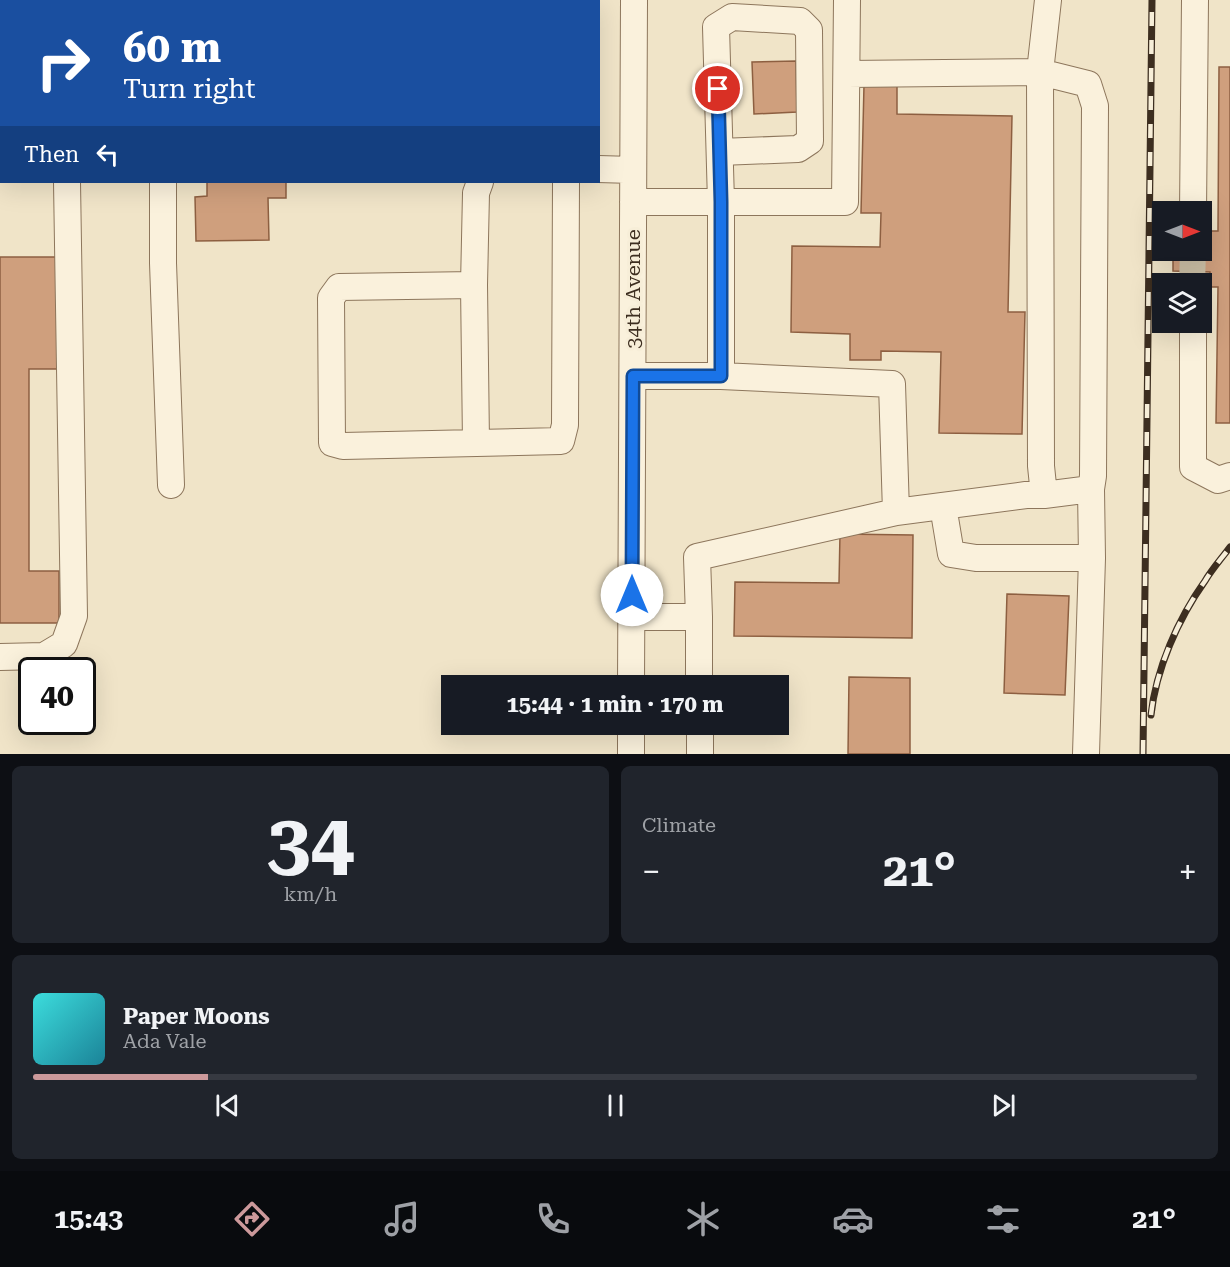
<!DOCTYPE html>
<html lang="en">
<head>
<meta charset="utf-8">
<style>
  body { margin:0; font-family:"Roboto Serif",serif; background:#20242c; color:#f1f3f6; height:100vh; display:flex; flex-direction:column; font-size:22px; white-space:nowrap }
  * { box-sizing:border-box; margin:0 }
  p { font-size:20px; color:#9ea1a6 }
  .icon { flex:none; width:33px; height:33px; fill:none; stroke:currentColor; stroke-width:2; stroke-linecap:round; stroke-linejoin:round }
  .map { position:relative; height:754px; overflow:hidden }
  .side { display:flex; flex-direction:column; gap:12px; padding:12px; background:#0d0f14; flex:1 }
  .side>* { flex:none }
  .banner { position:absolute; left:0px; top:0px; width:600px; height:183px; box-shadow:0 6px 24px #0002; background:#1a4fa0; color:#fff; overflow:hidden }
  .needle { width:39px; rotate:90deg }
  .fabs { position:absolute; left:1152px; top:201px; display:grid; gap:12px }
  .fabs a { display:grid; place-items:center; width:60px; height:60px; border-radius:0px; background:#171b24; box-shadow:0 6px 24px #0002; font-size:30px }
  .speed { position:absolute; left:18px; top:657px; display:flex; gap:12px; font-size:30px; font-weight:700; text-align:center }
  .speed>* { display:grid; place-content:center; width:78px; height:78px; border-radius:50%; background:#171b24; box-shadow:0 6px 24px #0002; line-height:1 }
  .speed .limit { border:3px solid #111; border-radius:9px; background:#fff; color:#111 }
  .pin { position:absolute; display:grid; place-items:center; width:51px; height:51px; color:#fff; margin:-26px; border:3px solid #fff; border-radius:50%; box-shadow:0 2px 6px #0007 }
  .me { position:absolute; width:66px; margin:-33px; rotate:0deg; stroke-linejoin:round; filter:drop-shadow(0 0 4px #0008) }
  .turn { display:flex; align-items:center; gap:21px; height:126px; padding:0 24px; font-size:27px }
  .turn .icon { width:78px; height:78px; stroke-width:2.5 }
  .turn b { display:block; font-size:42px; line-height:51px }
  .then { display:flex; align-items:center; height:57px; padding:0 24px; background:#0003; gap:12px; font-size:22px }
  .big { font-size:45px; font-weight:700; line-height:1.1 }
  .side .widget { flex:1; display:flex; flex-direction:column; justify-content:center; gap:9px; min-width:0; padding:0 21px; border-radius:9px; background:#20242c }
  .side .dial { align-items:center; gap:0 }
  .dial b { font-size:78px; line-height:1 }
  .song { display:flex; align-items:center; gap:18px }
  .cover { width:72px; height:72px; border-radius:9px; background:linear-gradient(135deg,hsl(180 70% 55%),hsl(190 70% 35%)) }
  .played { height:6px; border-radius:3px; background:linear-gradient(90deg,#cc999b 15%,#363941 15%) }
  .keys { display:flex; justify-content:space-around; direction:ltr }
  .heat { display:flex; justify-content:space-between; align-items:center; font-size:33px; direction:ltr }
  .side .tiles { flex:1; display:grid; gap:12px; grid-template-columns:1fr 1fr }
  .widget:last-child { grid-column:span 2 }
  .trip { position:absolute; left:441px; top:675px; width:348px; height:60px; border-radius:0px; background:#171b24; box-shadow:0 6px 24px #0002; font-weight:700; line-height:60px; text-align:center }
  .dock { display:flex; height:96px; justify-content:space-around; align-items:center; background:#090b0e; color:#9ea1a6 }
  .dock .icon { width:42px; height:42px }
  .dock .active { color:#cc999b }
  .dock b { font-size:27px; color:#f1f3f6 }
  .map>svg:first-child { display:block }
</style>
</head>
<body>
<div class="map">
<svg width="1230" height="754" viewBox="0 0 1230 754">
  <rect width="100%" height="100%" fill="#f0e4c8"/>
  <path fill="#cf9f7d" stroke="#8d5f41" stroke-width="1.5" d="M452 0H568V2H452Z
    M796 61 797 112 754 114 752 62Z
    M1219 67H1230V423H1216L1218 287H1210V272L1173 271V250H1202V231H1218Z
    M864 85 897 86V114L1012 116 1008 312H1025L1022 434 939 433 941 352 881 351V360H850V334L791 332 792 246 880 247 881 213H861Z
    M207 182H286V198H268L269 240 196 241 195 197 207 196Z
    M0 257H59V369H29V571H59V623H0Z
    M840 534 913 535 912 638 734 636 735 582 839 583Z
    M1007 594 1069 596 1065 695 1004 693Z
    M849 677 910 678V754H848Z"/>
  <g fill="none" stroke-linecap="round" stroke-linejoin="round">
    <path stroke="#ccc0a6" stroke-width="26" stroke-dasharray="26 13" stroke-linecap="butt" d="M1192 284 1193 250"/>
    <g stroke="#8d765c" stroke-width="28">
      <path id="minor" d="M239 0V2
        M68 2V0
        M582 2V0
        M847 74 1040 72 1048 0
        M0 133H2
        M598 169 633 170
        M163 182V263L171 485
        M633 202H721L716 27 732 17 800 21 809 30 810 141 798 149 720 152
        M1193 212 1195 0
        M474 285 339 287 331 298 332 443 343 446 561 441 565 425 566 182
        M1193 322V467L1218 480 1230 476
        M633 376H721V202H845L847 0
        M476 443 474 285 476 193 480 182
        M943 506 951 554 976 558H1092L1091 489
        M896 512 1026 495H1044L1041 466 1040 72 1088 84 1095 106 1093 476 1091 489 1044 495
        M631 617H699L697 557 896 512 892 384 721 376
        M699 617V686
        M0 657 44 656 64 644 74 616 67 182
        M631 686 634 0
        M700 724V754
        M631 754V724
        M1086 754 1092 558"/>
    </g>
    <use href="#minor" stroke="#faf1dc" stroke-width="26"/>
    <g stroke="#3d2e20" stroke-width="7">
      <path id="rail" d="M1151 715C1156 669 1178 619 1205 581 1212 569 1222 558 1230 547
        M1143 754 1152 0"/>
    </g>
    <use href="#rail" stroke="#f7eed8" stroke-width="4.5" stroke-dasharray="14" stroke-linecap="butt"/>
  </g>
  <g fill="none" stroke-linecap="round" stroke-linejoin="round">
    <g stroke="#114b97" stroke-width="15">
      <path id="route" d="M632 595 633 376H721V202L718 89"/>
    </g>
    <use href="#route" stroke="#1a73e8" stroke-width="10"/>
  </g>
  <g text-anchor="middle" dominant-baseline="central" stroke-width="6" stroke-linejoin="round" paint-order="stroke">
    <g font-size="20" fill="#3d2e20" stroke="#f7eed8">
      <text transform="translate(633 289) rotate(-90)">34th Avenue</text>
    </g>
  </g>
</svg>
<div class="fabs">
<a><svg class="needle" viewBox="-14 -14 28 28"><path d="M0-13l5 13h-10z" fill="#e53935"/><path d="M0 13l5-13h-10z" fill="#9ea1a6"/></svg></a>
<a><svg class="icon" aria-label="layers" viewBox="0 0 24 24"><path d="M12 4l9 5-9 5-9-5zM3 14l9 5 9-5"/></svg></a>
</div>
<div class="speed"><div class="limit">40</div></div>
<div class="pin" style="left:718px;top:89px;background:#d93025"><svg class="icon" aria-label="arrive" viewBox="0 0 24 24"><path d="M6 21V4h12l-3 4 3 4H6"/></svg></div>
<svg class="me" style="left:632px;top:595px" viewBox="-20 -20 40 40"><circle r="19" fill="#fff"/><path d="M0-13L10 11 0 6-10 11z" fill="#1a73e8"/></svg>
<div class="trip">15:44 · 1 min · 170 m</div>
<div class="banner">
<div class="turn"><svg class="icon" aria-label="right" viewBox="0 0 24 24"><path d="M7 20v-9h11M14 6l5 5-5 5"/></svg><div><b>60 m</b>Turn right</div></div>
<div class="then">Then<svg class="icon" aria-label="left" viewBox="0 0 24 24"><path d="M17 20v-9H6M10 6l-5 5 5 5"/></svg></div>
</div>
</div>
<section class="side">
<div class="tiles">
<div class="widget dial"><b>34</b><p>km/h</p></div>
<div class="widget"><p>Climate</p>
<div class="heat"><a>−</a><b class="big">21°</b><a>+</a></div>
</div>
<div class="widget">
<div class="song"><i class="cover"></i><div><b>Paper Moons</b><p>Ada Vale</p></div></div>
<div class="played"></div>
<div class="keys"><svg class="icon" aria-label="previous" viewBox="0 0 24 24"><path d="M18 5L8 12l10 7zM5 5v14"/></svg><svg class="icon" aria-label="pause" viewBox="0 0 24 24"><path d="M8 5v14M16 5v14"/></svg><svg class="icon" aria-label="next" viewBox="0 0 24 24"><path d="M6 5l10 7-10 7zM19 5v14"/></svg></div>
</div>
</div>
</section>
<nav class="dock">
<b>15:43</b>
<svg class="icon active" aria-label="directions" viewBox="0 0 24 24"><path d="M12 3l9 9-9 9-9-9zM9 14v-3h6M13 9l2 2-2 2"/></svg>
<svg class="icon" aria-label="music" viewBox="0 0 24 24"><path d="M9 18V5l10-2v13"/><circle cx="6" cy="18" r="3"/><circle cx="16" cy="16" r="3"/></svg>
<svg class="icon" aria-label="phone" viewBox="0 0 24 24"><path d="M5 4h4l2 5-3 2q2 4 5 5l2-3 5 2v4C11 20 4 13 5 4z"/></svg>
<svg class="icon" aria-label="climate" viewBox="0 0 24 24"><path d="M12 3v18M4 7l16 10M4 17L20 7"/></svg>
<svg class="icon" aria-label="car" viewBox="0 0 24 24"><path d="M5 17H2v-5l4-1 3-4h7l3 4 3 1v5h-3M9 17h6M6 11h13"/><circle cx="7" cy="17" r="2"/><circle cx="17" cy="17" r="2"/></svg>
<svg class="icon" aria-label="filters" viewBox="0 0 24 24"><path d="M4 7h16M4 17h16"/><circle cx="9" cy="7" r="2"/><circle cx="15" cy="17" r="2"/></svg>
<b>21°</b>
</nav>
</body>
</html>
